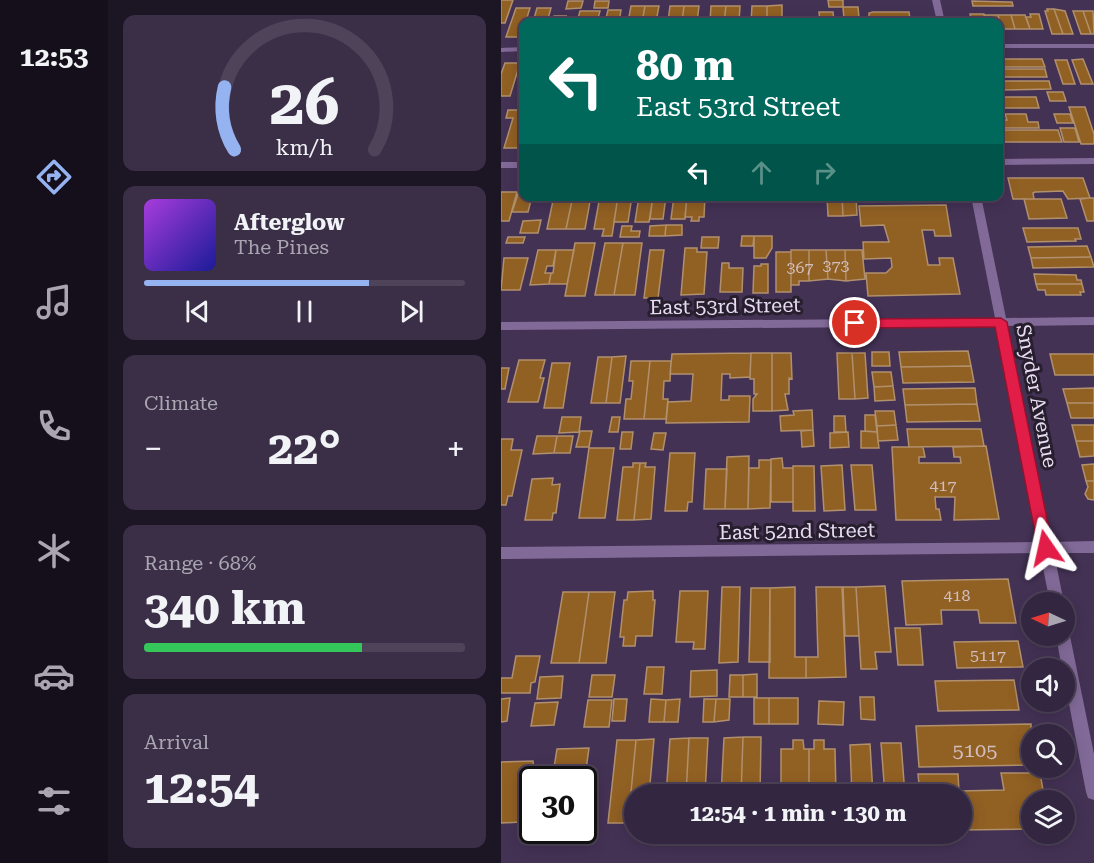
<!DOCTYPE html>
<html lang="en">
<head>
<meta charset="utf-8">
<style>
  body { margin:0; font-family:"Roboto Serif",serif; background:#3b2e47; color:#f1f3f6; height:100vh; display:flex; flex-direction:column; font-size:22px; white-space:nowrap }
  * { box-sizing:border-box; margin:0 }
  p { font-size:20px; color:#a9a5b1 }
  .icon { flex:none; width:33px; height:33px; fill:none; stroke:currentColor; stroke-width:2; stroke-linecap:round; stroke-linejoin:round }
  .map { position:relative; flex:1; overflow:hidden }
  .sheet { display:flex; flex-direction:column; gap:15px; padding:15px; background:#1c1523; width:393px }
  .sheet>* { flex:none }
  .top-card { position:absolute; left:18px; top:18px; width:484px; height:183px; border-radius:12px; box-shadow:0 3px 15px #0003,0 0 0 2px #4e4359; background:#00695c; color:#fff; overflow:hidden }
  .needle { width:39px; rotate:274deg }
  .fabs { position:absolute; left:520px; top:592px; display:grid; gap:12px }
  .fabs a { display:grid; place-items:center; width:54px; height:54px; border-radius:50%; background:#332640; box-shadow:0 3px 15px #0003,0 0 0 2px #4e4359; font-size:30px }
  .speed { position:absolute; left:18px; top:766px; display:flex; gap:12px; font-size:30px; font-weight:700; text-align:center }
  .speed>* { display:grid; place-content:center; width:78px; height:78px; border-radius:50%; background:#332640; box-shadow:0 3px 15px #0003,0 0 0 2px #4e4359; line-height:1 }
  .speed .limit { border:3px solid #111; border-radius:9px; background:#fff; color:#111 }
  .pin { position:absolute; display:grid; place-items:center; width:51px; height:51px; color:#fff; margin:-26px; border:3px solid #fff; border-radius:50%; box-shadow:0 2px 6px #0007 }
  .me { position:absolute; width:66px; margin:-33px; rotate:349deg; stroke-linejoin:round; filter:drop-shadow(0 0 4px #0008) }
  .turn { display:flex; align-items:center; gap:21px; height:126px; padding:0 18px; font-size:27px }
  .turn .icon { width:78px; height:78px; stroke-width:2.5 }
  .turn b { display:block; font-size:42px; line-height:51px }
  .lanes { display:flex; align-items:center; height:57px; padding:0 18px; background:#0003; justify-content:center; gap:30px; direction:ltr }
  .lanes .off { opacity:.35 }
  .big { font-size:45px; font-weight:700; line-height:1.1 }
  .sheet .widget { flex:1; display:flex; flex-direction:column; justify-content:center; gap:9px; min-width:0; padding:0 21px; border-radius:12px; background:#3b2e47 }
  .sheet .dial { align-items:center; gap:0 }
  .dial svg { height:156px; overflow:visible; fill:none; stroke:#4e4359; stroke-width:7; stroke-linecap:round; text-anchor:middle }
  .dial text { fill:#f1f3f6; stroke:none }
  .song { display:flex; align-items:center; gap:18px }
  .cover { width:72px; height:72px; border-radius:9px; background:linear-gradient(135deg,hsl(280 70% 55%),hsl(240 70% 35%)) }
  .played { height:6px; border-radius:3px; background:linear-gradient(90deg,#95b2f1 70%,#4e4359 70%) }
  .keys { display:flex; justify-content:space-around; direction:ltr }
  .heat { display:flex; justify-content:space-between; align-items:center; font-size:33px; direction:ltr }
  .charge { height:9px; border-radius:4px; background:linear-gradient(90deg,#34c759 68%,#4e4359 0) }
  .trip { position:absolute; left:123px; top:784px; width:348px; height:60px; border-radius:30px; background:#332640; box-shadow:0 3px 15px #0003,0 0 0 2px #4e4359; font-weight:700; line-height:60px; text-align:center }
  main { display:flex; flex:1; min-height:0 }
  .menu { display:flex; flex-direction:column; width:108px; justify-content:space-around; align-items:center; background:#140f1a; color:#a9a5b1 }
  .menu .icon { width:42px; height:42px }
  .menu .selected { color:#95b2f1 }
  .menu b { font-size:27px; color:#f1f3f6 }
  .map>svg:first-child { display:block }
</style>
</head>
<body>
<main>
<nav class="menu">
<b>12:53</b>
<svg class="icon selected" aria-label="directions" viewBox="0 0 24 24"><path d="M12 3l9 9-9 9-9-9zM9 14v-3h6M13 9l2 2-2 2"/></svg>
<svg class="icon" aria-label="music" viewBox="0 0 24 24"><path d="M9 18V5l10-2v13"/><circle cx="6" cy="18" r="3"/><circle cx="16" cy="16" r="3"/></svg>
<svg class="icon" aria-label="phone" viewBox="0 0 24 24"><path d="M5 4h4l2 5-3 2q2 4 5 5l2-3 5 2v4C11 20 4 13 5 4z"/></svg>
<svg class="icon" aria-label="climate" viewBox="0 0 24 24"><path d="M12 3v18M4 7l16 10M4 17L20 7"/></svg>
<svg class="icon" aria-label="car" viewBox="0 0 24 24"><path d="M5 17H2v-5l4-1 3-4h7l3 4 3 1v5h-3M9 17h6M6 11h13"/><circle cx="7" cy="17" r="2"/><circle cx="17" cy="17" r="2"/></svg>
<svg class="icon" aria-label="filters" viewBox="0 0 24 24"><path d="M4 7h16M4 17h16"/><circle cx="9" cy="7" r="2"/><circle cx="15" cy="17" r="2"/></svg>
</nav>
<section class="sheet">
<div class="widget dial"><svg viewBox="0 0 100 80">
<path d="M14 69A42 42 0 1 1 86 69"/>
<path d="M14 69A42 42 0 0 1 9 37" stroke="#95b2f1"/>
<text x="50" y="56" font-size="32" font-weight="700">26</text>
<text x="50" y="72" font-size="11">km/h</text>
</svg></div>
<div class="widget">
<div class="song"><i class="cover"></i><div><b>Afterglow</b><p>The Pines</p></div></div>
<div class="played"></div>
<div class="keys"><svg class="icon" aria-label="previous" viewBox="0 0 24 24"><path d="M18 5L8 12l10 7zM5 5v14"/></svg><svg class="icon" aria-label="pause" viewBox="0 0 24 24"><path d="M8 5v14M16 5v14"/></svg><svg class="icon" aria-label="next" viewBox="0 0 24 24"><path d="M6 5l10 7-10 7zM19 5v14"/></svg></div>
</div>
<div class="widget"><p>Climate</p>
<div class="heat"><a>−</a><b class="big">22°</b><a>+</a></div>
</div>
<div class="widget"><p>Range · 68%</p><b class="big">340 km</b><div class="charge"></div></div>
<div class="widget"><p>Arrival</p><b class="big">12:54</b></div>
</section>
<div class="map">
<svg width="593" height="863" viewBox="0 0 593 863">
  <rect width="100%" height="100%" fill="#443255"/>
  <path fill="#916023" stroke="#b1906d" stroke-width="1.5" d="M0 0H12L4 23H0Z
    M327 0H342V7H328Z
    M67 1H82L80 8 65 9Z
    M94 1H108L107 8H93Z
    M471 1 507 2H511L512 6H472Z
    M281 5V22H266V6Z
    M130 6H144L141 22H127Z
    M144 6H158L155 22H141Z
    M169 6H183L181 22H167Z
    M183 6H198L196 22H181Z
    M210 6H225L223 22H209Z
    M225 6H239L238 22H223Z
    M251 6H266V22H250Z
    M342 7H357L358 18 343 19Z
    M15 8H29L20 37H5Z
    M36 8H50L46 22H32Z
    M546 9H553L562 34H551L544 11H547Z
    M553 9 564 11 572 34H562Z
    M107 10H120L118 22H104Z
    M79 11H99L96 22H76Z
    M572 11H582L590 34H580Z
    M582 11H592L593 34H590Z
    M318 12H332L333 22H319Z
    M372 12H408L409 20H368V13Z
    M469 14H483L485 22H471Z
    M529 14H538L542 29H529L525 17H530Z
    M483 15H497L501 29H498V22H485Z
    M497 15H510L514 29H501Z
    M510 15H524L529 29H514Z
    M53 16H65L64 18H69L68 22H49Z
    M498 59H541L544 67H498Z
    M582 59 592 84H580L571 60Z
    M554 60H566L574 84H562Z
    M4 63H19L9 96H0V74Z
    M498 69H544L546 77H498Z
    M498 81H548L550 89 498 90Z
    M546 92H562L565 101H549Z
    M498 97H535L538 108H498Z
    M568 107H584L593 134V144H580Z
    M7 110H22V138L20 148H3L12 118H5Z
    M504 114H525L527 122H537L538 128H498V120H506Z
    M553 114H569L572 123H556Z
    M559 128H574L578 142H563Z
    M498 130H557L561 142H501Z
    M507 178H582L589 198 567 199 562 191 534 192 532 193 533 199H512Z
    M20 185H22V196H31L27 212H11Z
    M0 192H16L8 221H0Z
    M53 196H72L65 229H46Z
    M72 196H90L84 229H65Z
    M99 196H117L111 236H101L103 229H93Z
    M117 196H131L127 222H113Z
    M138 196H152L148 222H134Z
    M152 196H165L162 219H149Z
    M173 196H186L184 219H170Z
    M186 196H204L203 217H198V221H190L191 217H184Z
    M326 196H341L342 216H327Z
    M341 196H355L356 215 342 216Z
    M589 198H593V221H586L579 199Z
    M523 199H560L566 218 528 219Z
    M445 205 450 236H434L433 230H421L427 265H439L438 258H452L459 294 367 296 365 273H385L391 267 390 258 363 259 362 242H388L383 225 360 226 358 206Z
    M40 220 37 233H19L22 221Z
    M165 225 164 236H148L149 226Z
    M165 225H181V235L164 236Z
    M121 226H131L130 231H139L138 237H119Z
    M522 228H577L580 239H574L575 241 526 242Z
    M241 236H253L252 246H240Z
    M253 236H271V248L265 258H253Z
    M7 237H24L22 243H5Z
    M201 237H218L217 248H200Z
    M74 243H94L84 296H64Z
    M104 243H122L113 295H94Z
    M122 243H141L134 295H113Z
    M586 246 590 257 530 258 527 247Z
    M184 248H196V252H206L203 294 180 295Z
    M37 250H55L52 266H46L44 273H50L48 284 29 285Z
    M55 250H73L66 284H48L50 273H52Z
    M149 250H163L157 298H143Z
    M290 250H308V281H298V285H290Z
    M308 250H325L327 279 308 281Z
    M325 250H344L345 281 327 279Z
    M344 250H361L364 279 345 281Z
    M275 252H290V292H275Z
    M590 257 593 267 532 268 530 258Z
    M3 258H27L19 290H0Z
    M221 263H228V268H242L241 292H219Z
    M260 264H267V293H252L253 266H260Z
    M533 274 575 275 576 280H580L581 284H535Z
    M535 284H581L583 292H579L580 295H545L544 290H537Z
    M467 351 470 366 400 367 398 352Z
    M371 352H388L389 366H371Z
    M250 353 249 377 229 378V374H221L220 400H228V396H249L248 422 165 423 167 402 190 401 192 374H169L171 354Z
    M250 353H271V411H252V399L256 394H253V379H249Z
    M271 353H290L291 379 288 378V394H284L287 410 271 411Z
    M336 353H351L354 399H338Z
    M351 353H364L367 398 354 399Z
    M549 354H593V375H554Z
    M125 356 119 403H105L111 357Z
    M97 357H111L105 403H90Z
    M18 360H44L39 378H43L37 402H7Z
    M130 361H149L143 419H123L125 399H130L132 381H128Z
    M149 361H170L169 381H163L162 399H167L165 419H143Z
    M51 363H69L62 408H43Z
    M470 366 473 382 402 383 400 367Z
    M0 368H8L4 389H0Z
    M371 372H390L392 386 373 387Z
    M392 386 394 400 374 401 373 387Z
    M474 388 476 404 404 405 402 389Z
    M593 388V403H566L562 389Z
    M566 403H593V418H570Z
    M476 404 479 421 406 422 404 405Z
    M311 410 312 430 280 431 279 416 293 415 292 411Z
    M374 411H393L395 425 376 426Z
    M364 415H374L376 432 364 431Z
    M333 416H344L345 432H333Z
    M61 417H80L78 432 58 433Z
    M111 417H119L117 432H108Z
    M395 425 397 440 377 441 376 426Z
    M571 425H593V441H575Z
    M406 429H480L483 446 408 447Z
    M312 430 313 446 301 447 300 431Z
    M79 431H91L88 447H75Z
    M360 431 376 432 378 448H360Z
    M121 432H132L130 449H119Z
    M347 432 348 447 329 448V433Z
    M153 433H165L162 450 150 449Z
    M36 436H56L53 453 32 454Z
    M56 436H72L69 453H53Z
    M0 439H12L10 450H21L11 496H7L5 505H0Z
    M575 441H593V456L579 457Z
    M485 446 498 519 453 520 454 497H434L435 509H438L440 520H395L391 447H422L424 457H418V463H460L459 457H453L452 447Z
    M88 448H113L104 518H78Z
    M169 453H194L191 502H187L186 511H164Z
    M248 456 247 509H224L226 457Z
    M281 458 282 468H292V502H270V459Z
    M258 460H270L269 508 247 509 248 468H258Z
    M132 463H139L133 520H116L122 467H132Z
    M139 463H145L144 467H154L150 519 133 520Z
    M593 464V481H585L581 465Z
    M341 465 344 510 323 511 320 466Z
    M350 465H371L375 510H354Z
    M292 466H313L314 511H292Z
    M205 469H226L224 509H203Z
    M52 478 51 485 59 484 55 513H52L51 520H24L31 479Z
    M585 481H593V500L587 499 584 494 587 487Z
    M507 579 515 623H479L477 610H440L441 624 405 625 401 581Z
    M384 586 390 652H374L376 669H360L355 587Z
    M221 587H239L237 662 218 663Z
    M294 587V657H305V678H268L269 588Z
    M315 587H341L345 677 305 678V657H317Z
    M342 587H355L358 636H344Z
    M250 588H269V662H248Z
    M152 591V600H154L151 636H135L134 646H122L123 637H119L123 600H126L127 592Z
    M179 591H207L204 649H192L193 642H175Z
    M62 592H88L78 663H50Z
    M88 592H114L105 663H78Z
    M394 628H419L422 665H397Z
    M517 641 522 667 456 668 453 642Z
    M15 656H39L34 682 30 683 29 693H0V678H11Z
    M146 667H163L161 694H143Z
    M216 670V696L189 697 190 671Z
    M256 674V697H242V675Z
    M91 675H114L111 697H88Z
    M229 675H242V697H228Z
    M62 676 60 698 36 699 39 677Z
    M513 680 518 710 437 711 434 681Z
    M359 697H373L374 720 360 719Z
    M9 698 6 721 0 722V699Z
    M253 698H268V724H253Z
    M268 698H297V724H268Z
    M113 699H126L124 721H111Z
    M150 699 165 700 163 722H148Z
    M179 699 177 722H163L165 700Z
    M203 699H215L213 722H202Z
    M215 699H229L228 720 213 722Z
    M87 700H111L108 727H83Z
    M318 701 343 702 342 725 317 724Z
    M57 702 53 725 30 726 34 703Z
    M530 724 531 765 418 767 415 726Z
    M242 737 240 795H220L223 738Z
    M242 737H260L259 795H240Z
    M188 738 185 795H165L169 739Z
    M188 738H207L204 795H185Z
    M153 739 148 795H134V823H127L135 740Z
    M116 740H135L127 823H107Z
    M292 740H302L303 749H308V795H280V749H292Z
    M313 740H323V749H334L335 795H308V749H313Z
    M380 743H400L404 795H384Z
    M369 744 372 795H351L349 745Z
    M88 748 82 791V780H51L56 749Z
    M32 761 34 780H32V787L24 793 19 822 0 823V762Z
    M500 773H539L544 801H531V829L460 830V795H419L417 774H457L458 791 503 790Z"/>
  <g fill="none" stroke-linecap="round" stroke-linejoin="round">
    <path fill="#826a98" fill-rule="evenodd" d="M431 0H439L444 22H436Z
      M498 44H593V48H498Z
      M22 47V51L0 52V48Z
      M593 158V164L498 165V159Z
      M0 162H22V168H0Z
      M470 196H480L505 318 593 317V325L506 326 550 542 593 541V553H553L563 603H549L539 553 0 559V547L537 542 495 326 0 330V322L494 318Z
      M564 630 569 636 593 754V800L587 798 585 792 564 683V669H561L555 636H564Z"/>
  </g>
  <path fill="#e11d48" stroke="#92132f" stroke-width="1.5" d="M500 318 506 322 552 548 550 552 545 554 539 552 537 548 494 327 354 328 348 323 354 319Z"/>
  <g text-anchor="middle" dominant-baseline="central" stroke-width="6" stroke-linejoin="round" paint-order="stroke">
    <g font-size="16" fill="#d2bebf">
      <text x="335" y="265">373</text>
      <text x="299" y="267">367</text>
      <text x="442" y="485">417</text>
      <text x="456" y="595">418</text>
      <text x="487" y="655">5117</text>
    </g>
    <g font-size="20" fill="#e8ddf3" stroke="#271e2e">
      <text transform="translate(224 306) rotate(-1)">East 53rd Street</text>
      <text transform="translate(536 396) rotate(79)">Snyder Avenue</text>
      <text transform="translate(296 531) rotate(-1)">East 52nd Street</text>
    </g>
    <g font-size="20" fill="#d2bebf">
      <text x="474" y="750">5105</text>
    </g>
  </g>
</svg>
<div class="fabs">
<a><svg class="needle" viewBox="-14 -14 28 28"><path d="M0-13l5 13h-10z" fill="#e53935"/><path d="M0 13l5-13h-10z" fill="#a9a5b1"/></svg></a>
<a><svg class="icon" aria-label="sound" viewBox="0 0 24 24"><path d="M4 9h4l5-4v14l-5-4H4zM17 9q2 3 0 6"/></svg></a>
<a><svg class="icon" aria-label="search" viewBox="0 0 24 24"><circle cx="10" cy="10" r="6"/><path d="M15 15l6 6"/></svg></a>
<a><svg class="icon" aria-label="layers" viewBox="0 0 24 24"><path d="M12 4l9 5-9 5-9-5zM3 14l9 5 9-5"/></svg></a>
</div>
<div class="speed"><div class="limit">30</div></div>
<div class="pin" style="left:354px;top:323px;background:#d93025"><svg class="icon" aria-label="arrive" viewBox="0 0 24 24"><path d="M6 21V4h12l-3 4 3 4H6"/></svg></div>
<svg class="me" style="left:545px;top:548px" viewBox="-20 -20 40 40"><path d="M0-17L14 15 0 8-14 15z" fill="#e11d48" stroke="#fff" stroke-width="4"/></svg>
<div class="trip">12:54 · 1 min · 130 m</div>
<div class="top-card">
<div class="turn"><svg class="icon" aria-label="left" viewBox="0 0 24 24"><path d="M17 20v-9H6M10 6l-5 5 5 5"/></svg><div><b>80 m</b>East 53rd Street</div></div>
<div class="lanes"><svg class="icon" aria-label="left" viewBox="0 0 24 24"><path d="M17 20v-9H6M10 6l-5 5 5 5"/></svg><svg class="icon off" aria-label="ahead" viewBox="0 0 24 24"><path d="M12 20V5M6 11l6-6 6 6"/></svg><svg class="icon off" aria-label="right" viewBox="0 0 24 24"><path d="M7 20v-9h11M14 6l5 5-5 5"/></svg></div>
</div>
</div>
</main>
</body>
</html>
